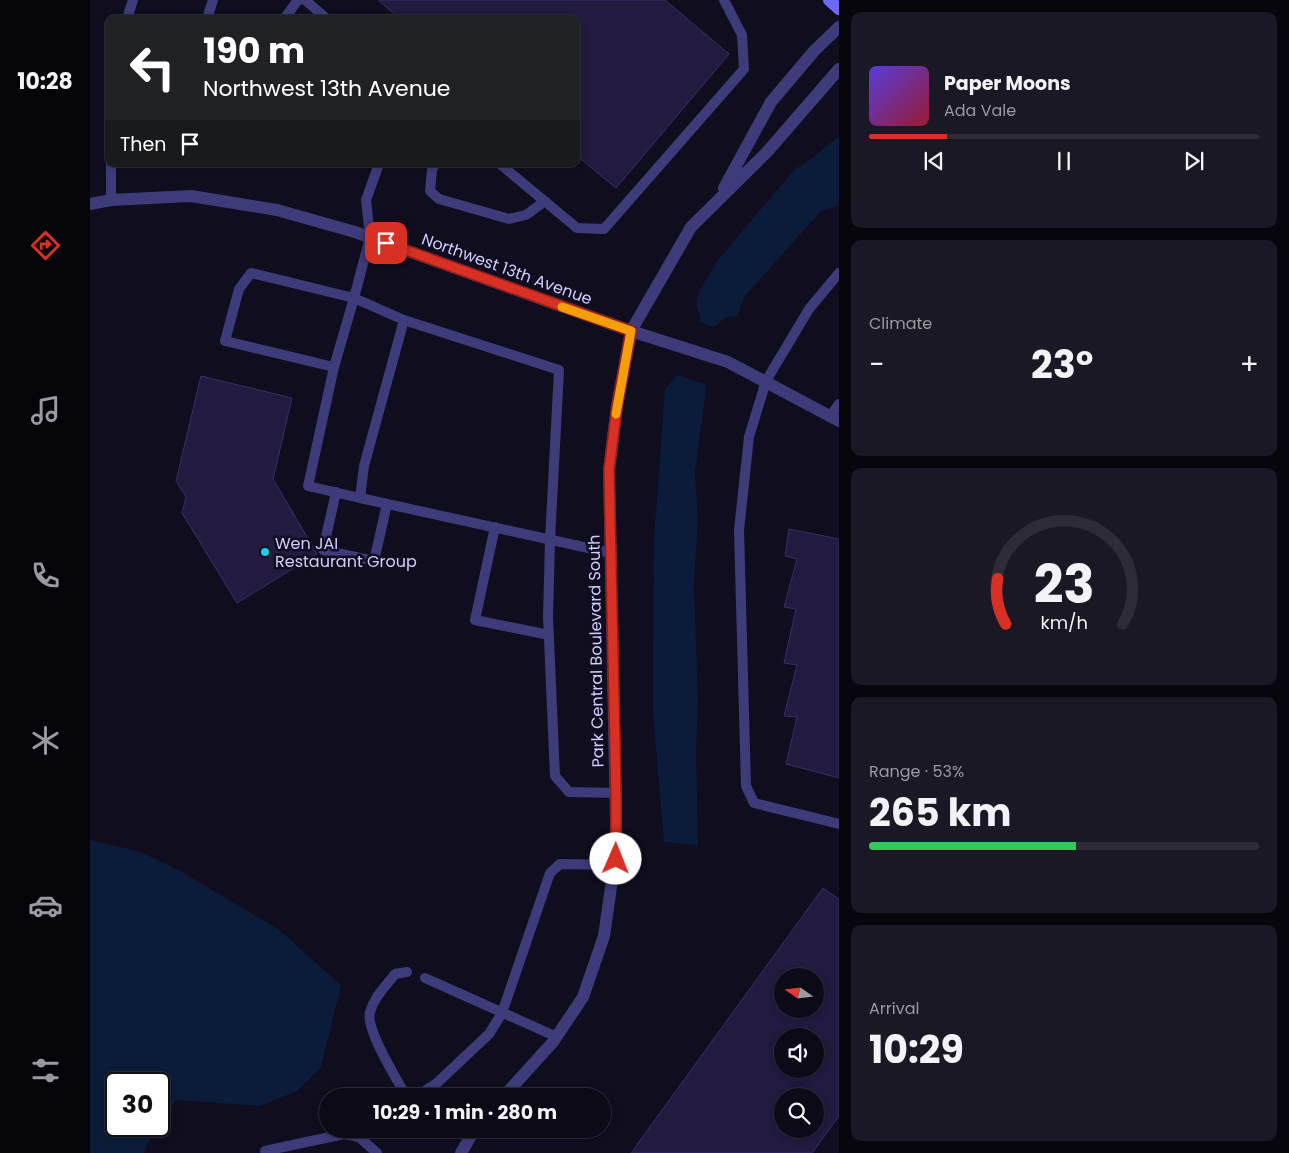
<!DOCTYPE html>
<html lang="en">
<head>
<meta charset="utf-8">
<style>
  body { margin:0; font-family:Poppins,sans-serif; background:#1a1824; color:#f1f3f6; height:100vh; display:flex; flex-direction:column; font-size:19px; white-space:nowrap }
  * { box-sizing:border-box; margin:0 }
  p { font-size:16px; color:#9a9aa1 }
  .icon { flex:none; width:28px; height:28px; fill:none; stroke:currentColor; stroke-width:2; stroke-linecap:round; stroke-linejoin:round }
  .map { position:relative; flex:1; overflow:hidden }
  .drawer { display:flex; flex-direction:column; gap:12px; padding:12px; background:#07060d; width:450px }
  .drawer>* { flex:none }
  .guide { position:absolute; left:15px; top:15px; width:475px; height:152px; border-radius:10px; box-shadow:0 2px 8px #0003,0 0 0 1px #2c2b36; background:#202124; color:#fff; overflow:hidden }
  .needle { width:32px; rotate:284deg }
  .controls { position:absolute; left:684px; top:968px; display:grid; gap:10px }
  .controls a { display:grid; place-items:center; width:50px; height:50px; border-radius:50%; background:#0c0a17; box-shadow:0 2px 8px #0003,0 0 0 1px #2c2b36; font-size:25px }
  .speed { position:absolute; left:15px; top:1072px; display:flex; gap:10px; font-size:25px; font-weight:700; text-align:center }
  .speed>* { display:grid; place-content:center; width:65px; height:65px; border-radius:50%; background:#0c0a17; box-shadow:0 2px 8px #0003,0 0 0 1px #2c2b36; line-height:1 }
  .speed .limit { border:2px solid #111; border-radius:8px; background:#fff; color:#111 }
  .pin { position:absolute; display:grid; place-items:center; width:42px; height:42px; color:#fff; margin:-21px; border-radius:10px; box-shadow:0 2px 8px #0006 }
  .me { position:absolute; width:55px; margin:-28px; rotate:1deg; stroke-linejoin:round; filter:drop-shadow(0 0 4px #0008) }
  .turn { display:flex; align-items:center; gap:18px; height:105px; padding:0 15px; font-size:22px }
  .turn .icon { width:65px; height:65px; stroke-width:2.5 }
  .turn b { display:block; font-size:35px; line-height:42px }
  .then { display:flex; align-items:center; height:48px; padding:0 15px; background:#0003; gap:10px; font-size:19px }
  .big { font-size:38px; font-weight:700; line-height:1.1 }
  .drawer .widget { flex:1; display:flex; flex-direction:column; justify-content:center; gap:8px; min-width:0; padding:0 18px; border-radius:10px; background:#1a1824 }
  .drawer .dial { align-items:center; gap:0 }
  .dial svg { height:130px; overflow:visible; fill:none; stroke:#2c2b36; stroke-width:7; stroke-linecap:round; text-anchor:middle }
  .dial text { fill:#f1f3f6; stroke:none }
  .song { display:flex; align-items:center; gap:15px }
  .cover { width:60px; height:60px; border-radius:8px; background:linear-gradient(135deg,hsl(250 70% 55%),hsl(350 70% 35%)) }
  .played { height:5px; border-radius:2px; background:linear-gradient(90deg,#d93025 20%,#2c2b36 20%) }
  .keys { display:flex; justify-content:space-around; direction:ltr }
  .heat { display:flex; justify-content:space-between; align-items:center; font-size:28px; direction:ltr }
  .charge { height:8px; border-radius:4px; background:linear-gradient(90deg,#34c759 53%,#2c2b36 0) }
  .trip { position:absolute; left:229px; top:1088px; width:292px; height:50px; border-radius:25px; background:#0c0a17; box-shadow:0 2px 8px #0003,0 0 0 1px #2c2b36; font-weight:700; line-height:50px; text-align:center }
  main { display:flex; flex:1; min-height:0 }
  .dock { display:flex; flex-direction:column; width:90px; justify-content:space-around; align-items:center; background:#050409; color:#9a9aa1 }
  .dock .icon { width:35px; height:35px }
  .dock .selected { color:#d93025 }
  .dock b { font-size:22px; color:#f1f3f6 }
  .map>svg:first-child { display:block }
</style>
</head>
<body>
<main>
<nav class="dock">
<b>10:28</b>
<svg class="icon selected" aria-label="directions" viewBox="0 0 24 24"><path d="M12 3l9 9-9 9-9-9zM9 14v-3h6M13 9l2 2-2 2"/></svg>
<svg class="icon" aria-label="music" viewBox="0 0 24 24"><path d="M9 18V5l10-2v13"/><circle cx="6" cy="18" r="3"/><circle cx="16" cy="16" r="3"/></svg>
<svg class="icon" aria-label="phone" viewBox="0 0 24 24"><path d="M5 4h4l2 5-3 2q2 4 5 5l2-3 5 2v4C11 20 4 13 5 4z"/></svg>
<svg class="icon" aria-label="climate" viewBox="0 0 24 24"><path d="M12 3v18M4 7l16 10M4 17L20 7"/></svg>
<svg class="icon" aria-label="car" viewBox="0 0 24 24"><path d="M5 17H2v-5l4-1 3-4h7l3 4 3 1v5h-3M9 17h6M6 11h13"/><circle cx="7" cy="17" r="2"/><circle cx="17" cy="17" r="2"/></svg>
<svg class="icon" aria-label="filters" viewBox="0 0 24 24"><path d="M4 7h16M4 17h16"/><circle cx="9" cy="7" r="2"/><circle cx="15" cy="17" r="2"/></svg>
</nav>
<div class="map">
<svg width="749" height="1153" viewBox="0 0 749 1153">
  <rect width="100%" height="100%" fill="#100d1f"/>
  <path fill="#0b1c3a" d="M749 136V206L731 211 655 296 647 316 636 317 624 327 610 322 611 318 606 306 608 294 628 260 704 170 721 159Z
    M587 375 615 384 616 389 605 472 608 520 604 584 608 703 606 751 608 845 574 842 563 712V660L564 539 575 389Z
    M0 840 48 851 89 870 188 929 251 985 231 1067 207 1091 170 1106 87 1100 69 1118V1084H26V1126H65L54 1153H0Z"/>
  <path fill="#221a3f" stroke="#3a2e69" fill-rule="evenodd" d="M288 0H575L639 54 526 188 486 155V19H310Z
    M111 376 202 398 183 479 227 554 147 603 92 513 96 497 86 481Z
    M699 529 749 539V778L696 764 707 717 694 716 707 665 694 663 706 609 694 607 707 559 695 556Z
    M733 888 749 899V1116L722 1153H541ZM692 976H725V1009H692ZM692 1036H725V1069H692ZM692 1096H725V1129H692Z"/>
  <g fill="none" stroke-linecap="round" stroke-linejoin="round">
    <path stroke="#3e3b7b" stroke-width="10" d="M215 0 237 19
      M37 19 43 0
      M117 19 123 0
      M194 19 208 0
      M21 164V200
      M289 164 276 200 280 237 264 298 314 320 274 466 270 498 521 553
      M345 164 342 170 340 191 349 199 419 219 436 215 455 201
      M410 164 487 228 514 229 654 69 652 35 634 0
      M161 273 264 298 244 367 135 341 149 289Z
      M749 273 719 309 676 381 659 437 649 530 656 786 664 803 749 824
      M314 320 469 370 460 540 458 617 465 776 479 792 526 793
      M244 367 218 486 270 498
      M741 415 749 404
      M246 492 233 550 284 561 297 504
      M405 527 385 620 459 635
      M335 978 467 1037
      M316 1096C307 1079 275 1029 280 1012 284 997 296 986 305 974L317 972
      M327 1096 347 1083 399 1034 412 1013 460 873 470 864 525 865
      M175 1151 254 1134 269 1137 287 1153"/>
    <path stroke="#3e3b7b" stroke-width="12" d="M634 188 681 102 725 50 749 27
      M0 204 21 200 101 196 187 210 265 232 541 331 638 362 749 421
      M414 1096 463 1042 493 997 514 936 525 859 526 824 519 470 527 406 541 331 601 227 677 152 749 69
      M371 1153 385 1129"/>
    <path stroke="#6e69f7" stroke-width="12" d="M739 0 749 9"/>
  </g>
  <g fill="none" stroke-linecap="round" stroke-linejoin="round">
    <g stroke="#8d1f18" stroke-width="12">
      <path id="route" d="M296 243 541 331 527 406 519 470 526 793V859"/>
    </g>
    <use href="#route" stroke="#d93025" stroke-width="9"/>
    <path stroke="#f59e0b" stroke-width="9" d="M472 307 541 331 526 414"/>
  </g>
  <circle fill="#0cd2ea" stroke="#100d1f" stroke-width="2" cx="175" cy="552" r="5"/>
  <g text-anchor="middle" dominant-baseline="central" stroke-width="5" stroke-linejoin="round" paint-order="stroke">
    <g font-size="16" fill="#d3cdfd" stroke="#100d1f">
      <text transform="translate(417 269) rotate(20)">Northwest 13th Avenue</text>
      <text transform="translate(506 651) rotate(-91)">Park Central Boulevard South</text>
    </g>
    <g font-size="16" fill="#d3cdfd" stroke="#100d1f" text-anchor="start">
      <text x="185" y="543">Wen JAI<tspan x="185" dy="18">Restaurant Group</tspan></text>
    </g>
  </g>
</svg>
<div class="controls">
<a><svg class="needle" viewBox="-14 -14 28 28"><path d="M0-13l5 13h-10z" fill="#e53935"/><path d="M0 13l5-13h-10z" fill="#9a9aa1"/></svg></a>
<a><svg class="icon" aria-label="sound" viewBox="0 0 24 24"><path d="M4 9h4l5-4v14l-5-4H4zM17 9q2 3 0 6"/></svg></a>
<a><svg class="icon" aria-label="search" viewBox="0 0 24 24"><circle cx="10" cy="10" r="6"/><path d="M15 15l6 6"/></svg></a>
</div>
<div class="speed"><div class="limit">30</div></div>
<div class="pin" style="left:296px;top:243px;background:#d93025"><svg class="icon" aria-label="arrive" viewBox="0 0 24 24"><path d="M6 21V4h12l-3 4 3 4H6"/></svg></div>
<svg class="me" style="left:526px;top:859px" viewBox="-20 -20 40 40"><circle r="19" fill="#fff"/><path d="M0-13L10 11 0 6-10 11z" fill="#d93025"/></svg>
<div class="trip">10:29 · 1 min · 280 m</div>
<div class="guide">
<div class="turn"><svg class="icon" aria-label="left" viewBox="0 0 24 24"><path d="M17 20v-9H6M10 6l-5 5 5 5"/></svg><div><b>190 m</b>Northwest 13th Avenue</div></div>
<div class="then">Then<svg class="icon" aria-label="arrive" viewBox="0 0 24 24"><path d="M6 21V4h12l-3 4 3 4H6"/></svg></div>
</div>
</div>
<section class="drawer">
<div class="widget">
<div class="song"><i class="cover"></i><div><b>Paper Moons</b><p>Ada Vale</p></div></div>
<div class="played"></div>
<div class="keys"><svg class="icon" aria-label="previous" viewBox="0 0 24 24"><path d="M18 5L8 12l10 7zM5 5v14"/></svg><svg class="icon" aria-label="pause" viewBox="0 0 24 24"><path d="M8 5v14M16 5v14"/></svg><svg class="icon" aria-label="next" viewBox="0 0 24 24"><path d="M6 5l10 7-10 7zM19 5v14"/></svg></div>
</div>
<div class="widget"><p>Climate</p>
<div class="heat"><a>−</a><b class="big">23°</b><a>+</a></div>
</div>
<div class="widget dial"><svg viewBox="0 0 100 80">
<path d="M14 69A42 42 0 1 1 86 69"/>
<path d="M14 69A42 42 0 0 1 9 41" stroke="#d93025"/>
<text x="50" y="56" font-size="32" font-weight="700">23</text>
<text x="50" y="72" font-size="11">km/h</text>
</svg></div>
<div class="widget"><p>Range · 53%</p><b class="big">265 km</b><div class="charge"></div></div>
<div class="widget"><p>Arrival</p><b class="big">10:29</b></div>
</section>
</main>
</body>
</html>
